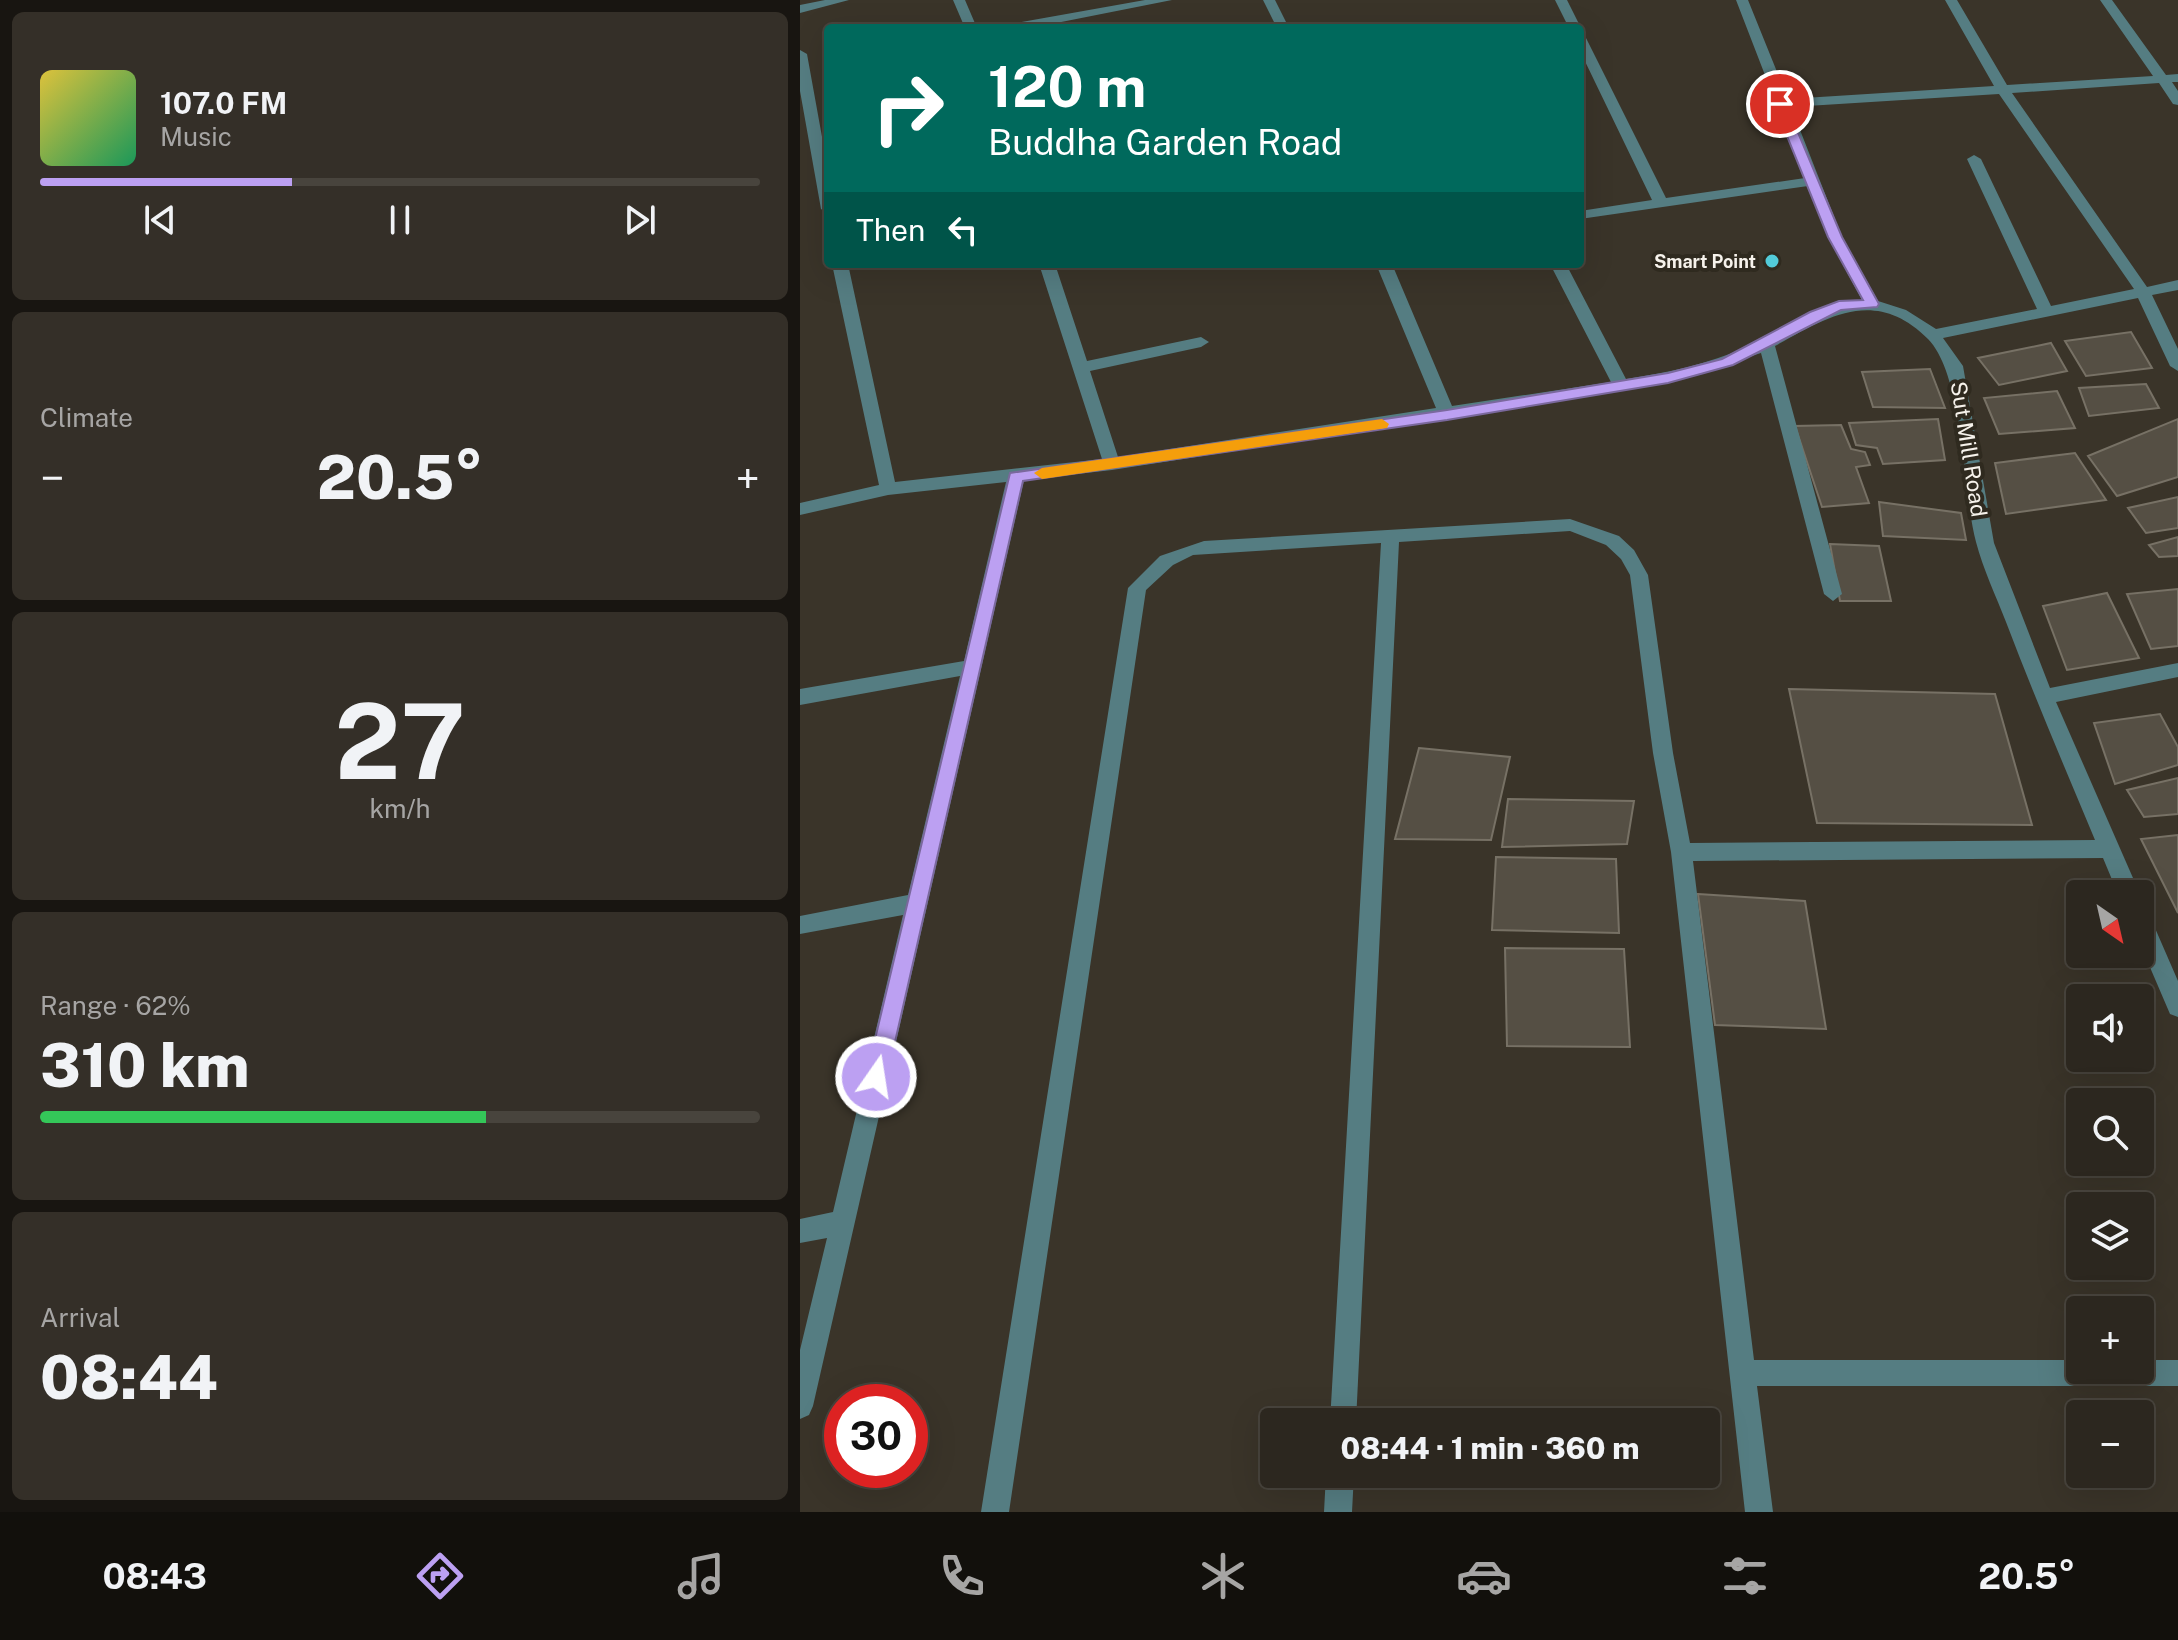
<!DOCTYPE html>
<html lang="en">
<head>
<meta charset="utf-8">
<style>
  body { margin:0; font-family:"Public Sans",sans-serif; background:#342f28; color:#f1f3f6; height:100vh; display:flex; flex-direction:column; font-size:30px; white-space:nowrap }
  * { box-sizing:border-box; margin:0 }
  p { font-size:26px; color:#a6a5a4 }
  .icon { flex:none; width:44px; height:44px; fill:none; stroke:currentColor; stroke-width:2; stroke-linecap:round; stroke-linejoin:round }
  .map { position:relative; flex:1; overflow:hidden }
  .side { display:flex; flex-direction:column; gap:12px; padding:12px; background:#181511; width:800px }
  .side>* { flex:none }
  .banner { position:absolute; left:24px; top:24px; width:760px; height:244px; border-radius:8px; box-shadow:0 8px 32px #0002,0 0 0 2px #48443d; background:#00695c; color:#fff; overflow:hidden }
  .needle { width:52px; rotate:146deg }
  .controls { position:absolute; left:1266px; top:880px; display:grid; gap:16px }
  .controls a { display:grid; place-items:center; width:88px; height:88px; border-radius:8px; background:#2c271f; box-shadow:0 8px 32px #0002,0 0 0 2px #48443d; font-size:40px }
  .speed { position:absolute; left:24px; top:1384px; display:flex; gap:16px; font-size:40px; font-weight:700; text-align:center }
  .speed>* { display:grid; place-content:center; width:104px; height:104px; border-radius:50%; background:#2c271f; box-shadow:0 8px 32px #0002,0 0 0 2px #48443d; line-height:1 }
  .speed .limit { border:12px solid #d22; background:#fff; color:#111 }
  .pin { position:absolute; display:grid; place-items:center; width:68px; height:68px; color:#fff; margin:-34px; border:4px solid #fff; border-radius:50%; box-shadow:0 2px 8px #0007 }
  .me { position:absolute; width:88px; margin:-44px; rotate:13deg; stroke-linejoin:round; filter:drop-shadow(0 0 6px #0008) }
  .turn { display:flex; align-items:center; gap:28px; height:168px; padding:0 32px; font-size:36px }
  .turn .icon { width:104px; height:104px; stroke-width:2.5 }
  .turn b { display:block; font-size:56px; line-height:68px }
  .then { display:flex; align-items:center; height:76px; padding:0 32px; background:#0003; gap:16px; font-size:30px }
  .big { font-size:60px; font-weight:800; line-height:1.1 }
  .side .card { flex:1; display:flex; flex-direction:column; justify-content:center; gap:12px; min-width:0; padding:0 28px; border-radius:12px; background:#342f28 }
  .side .dial { align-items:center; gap:0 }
  .dial b { font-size:104px; line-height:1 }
  .song { display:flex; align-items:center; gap:24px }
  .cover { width:96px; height:96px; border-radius:12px; background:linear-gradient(135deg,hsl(50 70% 55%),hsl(150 70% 35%)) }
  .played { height:8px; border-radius:4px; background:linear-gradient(90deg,#bca0f2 35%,#48443d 35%) }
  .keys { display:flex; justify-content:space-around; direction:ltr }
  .heat { display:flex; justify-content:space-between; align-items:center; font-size:44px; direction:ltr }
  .charge { height:12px; border-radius:6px; background:linear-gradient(90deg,#34c759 62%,#48443d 0) }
  .trip { position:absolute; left:460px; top:1408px; width:460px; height:80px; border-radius:8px; background:#2c271f; box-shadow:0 8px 32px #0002,0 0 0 2px #48443d; font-weight:800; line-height:80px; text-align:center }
  .menu { display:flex; height:128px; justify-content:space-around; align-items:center; background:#12100c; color:#a6a5a4 }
  .menu .icon { width:56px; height:56px }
  .menu .on { color:#bca0f2 }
  .menu b { font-size:36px; color:#f1f3f6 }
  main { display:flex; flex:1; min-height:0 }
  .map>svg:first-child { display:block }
</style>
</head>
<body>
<main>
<section class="side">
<div class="card">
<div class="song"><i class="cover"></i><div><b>107.0 FM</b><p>Music</p></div></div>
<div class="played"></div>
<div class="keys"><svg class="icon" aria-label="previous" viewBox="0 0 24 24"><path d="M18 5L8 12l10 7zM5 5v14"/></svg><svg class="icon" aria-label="pause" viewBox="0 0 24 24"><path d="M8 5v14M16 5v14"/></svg><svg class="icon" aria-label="next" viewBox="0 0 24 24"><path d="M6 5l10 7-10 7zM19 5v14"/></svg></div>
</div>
<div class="card"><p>Climate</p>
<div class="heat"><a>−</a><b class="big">20.5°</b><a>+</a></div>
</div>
<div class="card dial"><b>27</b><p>km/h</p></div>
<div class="card"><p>Range · 62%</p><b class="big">310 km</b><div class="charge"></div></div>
<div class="card"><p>Arrival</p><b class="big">08:44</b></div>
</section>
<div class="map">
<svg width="1378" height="1512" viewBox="0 0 1378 1512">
  <rect width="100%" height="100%" fill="#3a3429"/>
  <path fill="#554f44" stroke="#777165" stroke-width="2" d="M1331 332 1352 368 1286 376 1265 341Z
    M1251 343 1267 371 1199 385 1178 358Z
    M1130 369 1145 408 1073 407 1062 372Z
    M1346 384 1359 408 1289 416 1279 388Z
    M1257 391 1275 428 1199 434 1184 398Z
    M1138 419 1145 460 1083 464 1077 448 1056 445 1049 423Z
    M1378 419V477L1317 496 1288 456Z
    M1041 425 1051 449 1065 452 1070 465 1056 467 1069 503 1022 507 995 426Z
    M1275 453 1306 500 1206 514 1195 463Z
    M1378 497V528L1346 533 1328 508Z
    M1079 502 1161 513 1166 540 1083 536Z
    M1378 537V556L1359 557 1349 545Z
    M1030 544 1079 546 1091 601H1040Z
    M1378 589V646L1351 649 1327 594Z
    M1307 593 1339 658 1267 670 1243 606Z
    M989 689 1195 694 1232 825 1017 823Z
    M1360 714 1378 747V765L1315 784 1294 723Z
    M619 748 710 757 691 840 595 839Z
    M1378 778V814L1344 817 1327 790Z
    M708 799 834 801 827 844 702 847Z
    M1378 835V913L1341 839Z
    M696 857 816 859 819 933 692 930Z
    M898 894 1005 901 1026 1029 915 1025Z
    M705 948 824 949 830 1047 707 1046Z"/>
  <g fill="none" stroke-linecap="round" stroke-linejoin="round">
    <path fill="#557d82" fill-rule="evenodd" d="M25 0H49L0 13V5Z
      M153 0H165L177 28H165Z
      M345 0H372L231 28H204L210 24Z
      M463 0H475L489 28H477Z
      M755 0H767L781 28 780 30 769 28Z
      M936 0H948L988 99 1194 86 1145 0H1157L1207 85 1353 76 1300 0H1312L1366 75 1378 74V82H1372L1378 91V105L1373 104 1359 83 1212 93 1347 287 1378 280V290L1352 295 1378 349V371L1370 366 1338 298 1143 338 1163 366 1194 543 1250 688 1378 663V677L1256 702 1340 894H1318L1303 858 893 861 954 1360H1280V1370H1340V1360H1378V1386H957L973 1512H945L871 852 853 753 830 575 821 559 806 545 770 531 599 542 556 1422H530L581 543 393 555 373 565 346 590 209 1512H181L328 588 360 556 404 541 770 519 819 536 834 550 848 575 873 753 890 843 1295 840C1265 768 1234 696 1206 622 1196 596 1183 569 1176 542 1162 490 1164 376 1128 339 1075 286 1027 317 975 346L1042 594 1033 601 1024 594 961 353 868 383 654 417 647 421 641 419 312 470 224 480 13 1406 9 1415 0 1419V1350L27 1238 0 1243V1219L33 1212 103 915 0 934V916L108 895 160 676 0 705V689L164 661 206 482 88 495 0 515V503L79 485 32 264H48L95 482 302 459 239 264H255L287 361 401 337 409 342 401 347 290 371 318 457 636 408 576 264H592L652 406 811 382 750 264H766L826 379C867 373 908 364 947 347 986 330 1018 304 1062 300L1028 237 1008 186 780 219V211L852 200 780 51V34L786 38 866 198 1005 178 973 104 975 101ZM1199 94 1334 289 1251 306 1181 159 1174 155 1167 159 1237 309 1136 329 1106 310 1078 301 1042 237 991 107Z
      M0 50 7 54 28 170V213L21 209 0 91Z
      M1340 910 1348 912 1378 981V1017L1370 1014 1340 944Z
      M526 1474H554L552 1512H524Z"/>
  </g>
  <path fill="#bca0f2" stroke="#7a689d" stroke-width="2" d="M980 101 986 104 1042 237 1079 304 1077 307 1041 310 933 365 868 383 647 420 223 481 87 1077 84 1083 76 1086 69 1083 66 1077 210 473 647 410 868 373 922 359 1010 312 1039 301 1063 300 1028 237 974 104Z"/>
  <path fill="#f59e0b" d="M582 419 589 424 587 428 242 479 234 473 242 468Z"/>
  <circle fill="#52cbd9" stroke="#2f2a1f" stroke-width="3" cx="972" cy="261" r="8"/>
  <g text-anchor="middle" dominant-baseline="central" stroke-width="8" stroke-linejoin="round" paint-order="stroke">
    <g font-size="18" font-weight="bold" fill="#f6f2eb" stroke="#2f2a1f" text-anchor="end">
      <text x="956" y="261">Smart Point</text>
    </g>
    <g font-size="22" fill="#f6f2eb" stroke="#2f2a1f">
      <text transform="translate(1169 449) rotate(81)">Sut Mill Road</text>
    </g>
  </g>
</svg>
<div class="controls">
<a><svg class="needle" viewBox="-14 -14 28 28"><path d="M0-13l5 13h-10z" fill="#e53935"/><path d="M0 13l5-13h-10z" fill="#a6a5a4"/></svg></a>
<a><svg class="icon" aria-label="sound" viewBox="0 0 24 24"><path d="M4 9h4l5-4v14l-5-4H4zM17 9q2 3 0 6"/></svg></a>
<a><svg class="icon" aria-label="search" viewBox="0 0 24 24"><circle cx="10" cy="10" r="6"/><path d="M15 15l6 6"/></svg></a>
<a><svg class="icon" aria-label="layers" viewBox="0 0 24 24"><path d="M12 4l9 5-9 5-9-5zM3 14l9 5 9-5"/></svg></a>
<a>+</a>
<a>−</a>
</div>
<div class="speed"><div class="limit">30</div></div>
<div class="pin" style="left:980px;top:104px;background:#d93025"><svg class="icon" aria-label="arrive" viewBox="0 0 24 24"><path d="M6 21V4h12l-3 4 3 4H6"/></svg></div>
<svg class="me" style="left:76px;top:1077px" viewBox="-20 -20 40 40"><circle r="17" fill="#bca0f2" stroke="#fff" stroke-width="3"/><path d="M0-11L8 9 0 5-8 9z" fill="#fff"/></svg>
<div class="trip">08:44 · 1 min · 360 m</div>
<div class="banner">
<div class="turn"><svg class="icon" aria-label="right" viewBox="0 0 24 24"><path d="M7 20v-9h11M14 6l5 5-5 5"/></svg><div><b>120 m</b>Buddha Garden Road</div></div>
<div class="then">Then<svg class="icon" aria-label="left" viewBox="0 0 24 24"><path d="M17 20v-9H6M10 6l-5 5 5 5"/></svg></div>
</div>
</div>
</main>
<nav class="menu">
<b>08:43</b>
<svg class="icon on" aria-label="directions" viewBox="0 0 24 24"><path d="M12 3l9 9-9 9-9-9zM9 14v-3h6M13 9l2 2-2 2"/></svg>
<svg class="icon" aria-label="music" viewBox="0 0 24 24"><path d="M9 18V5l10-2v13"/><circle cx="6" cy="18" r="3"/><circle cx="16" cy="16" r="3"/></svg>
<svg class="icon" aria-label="phone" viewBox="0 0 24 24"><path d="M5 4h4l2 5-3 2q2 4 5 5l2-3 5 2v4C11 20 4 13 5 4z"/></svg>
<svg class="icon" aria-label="climate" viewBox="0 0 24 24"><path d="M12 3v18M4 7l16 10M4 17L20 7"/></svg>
<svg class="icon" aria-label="car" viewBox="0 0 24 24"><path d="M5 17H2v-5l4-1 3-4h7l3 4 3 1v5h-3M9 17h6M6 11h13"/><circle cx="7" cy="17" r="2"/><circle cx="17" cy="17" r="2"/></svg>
<svg class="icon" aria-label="filters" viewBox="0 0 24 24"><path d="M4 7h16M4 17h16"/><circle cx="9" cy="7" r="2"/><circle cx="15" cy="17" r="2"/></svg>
<b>20.5°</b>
</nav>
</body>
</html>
